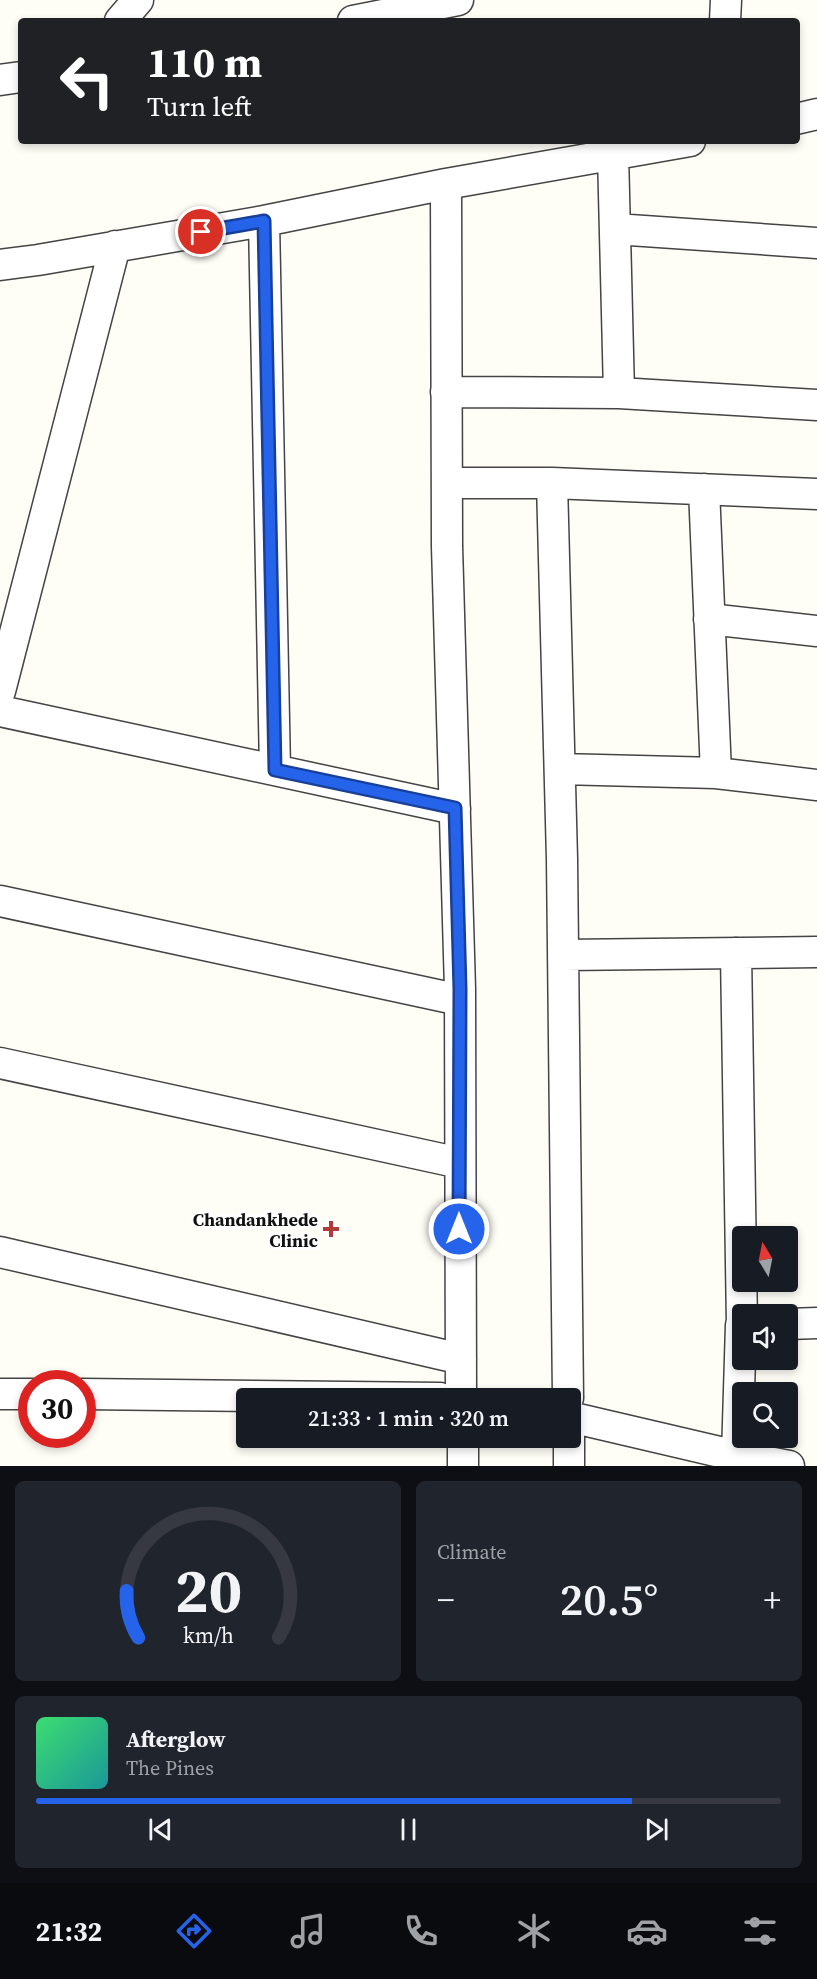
<!DOCTYPE html>
<html lang="en">
<head>
<meta charset="utf-8">
<style>
  body { margin:0; font-family:"Source Serif 4",serif; background:#20242c; color:#f1f3f6; height:100vh; display:flex; flex-direction:column; font-size:22px; white-space:nowrap }
  * { box-sizing:border-box; margin:0 }
  p { font-size:20px; color:#9ea1a6 }
  .icon { flex:none; width:33px; height:33px; fill:none; stroke:currentColor; stroke-width:2; stroke-linecap:round; stroke-linejoin:round }
  .map { position:relative; height:1466px; overflow:hidden }
  .drawer { display:flex; flex-direction:column; gap:15px; padding:15px; background:#0d0f14; flex:1 }
  .drawer>* { flex:none }
  .guide { position:absolute; left:18px; top:18px; width:782px; height:126px; border-radius:6px; box-shadow:0 3px 9px #0003; background:#202124; color:#fff; overflow:hidden }
  .needle { width:39px; rotate:350deg }
  .controls { position:absolute; left:732px; top:1226px; display:grid; gap:12px }
  .controls a { display:grid; place-items:center; width:66px; height:66px; border-radius:6px; background:#171b24; box-shadow:0 3px 9px #0003; font-size:30px }
  .speed { position:absolute; left:18px; top:1370px; display:flex; gap:12px; font-size:30px; font-weight:700; text-align:center }
  .speed>* { display:grid; place-content:center; width:78px; height:78px; border-radius:50%; background:#171b24; box-shadow:0 3px 9px #0003; line-height:1 }
  .speed .limit { border:9px solid #d22; background:#fff; color:#111 }
  .pin { position:absolute; display:grid; place-items:center; width:51px; height:51px; color:#fff; margin:-26px; border:3px solid #fff; border-radius:50%; box-shadow:0 2px 6px #0007 }
  .me { position:absolute; width:66px; margin:-33px; rotate:0deg; stroke-linejoin:round; filter:drop-shadow(0 0 4px #0008) }
  .turn { display:flex; align-items:center; gap:21px; height:126px; padding:0 30px; font-size:27px }
  .turn .icon { width:78px; height:78px; stroke-width:2.5 }
  .turn b { display:block; font-size:42px; line-height:51px }
  .big { font-size:45px; font-weight:600; line-height:1.1 }
  .drawer .widget { flex:1; display:flex; flex-direction:column; justify-content:center; gap:9px; min-width:0; padding:0 21px; border-radius:9px; background:#20242c }
  .drawer .dial { align-items:center; gap:0 }
  .dial svg { height:156px; overflow:visible; fill:none; stroke:#363941; stroke-width:7; stroke-linecap:round; text-anchor:middle }
  .dial text { fill:#f1f3f6; stroke:none }
  .song { display:flex; align-items:center; gap:18px }
  .cover { width:72px; height:72px; border-radius:9px; background:linear-gradient(135deg,hsl(140 70% 55%),hsl(180 70% 35%)) }
  .played { height:6px; border-radius:3px; background:linear-gradient(90deg,#2563eb 80%,#363941 80%) }
  .keys { display:flex; justify-content:space-around; direction:ltr }
  .heat { display:flex; justify-content:space-between; align-items:center; font-size:33px; direction:ltr }
  .drawer .tiles { flex:1; display:grid; gap:15px; grid-template-columns:1fr 1fr }
  .widget:last-child { grid-column:span 2 }
  .trip { position:absolute; left:236px; top:1388px; width:345px; height:60px; border-radius:6px; background:#171b24; box-shadow:0 3px 9px #0003; font-weight:600; line-height:60px; text-align:center }
  .tab-bar { display:flex; height:96px; justify-content:space-around; align-items:center; background:#090b0e; color:#9ea1a6 }
  .tab-bar .icon { width:42px; height:42px }
  .tab-bar .on { color:#2563eb }
  .tab-bar b { font-size:27px; color:#f1f3f6 }
  .map>svg:first-child { display:block }
</style>
</head>
<body>
<div class="map">
<svg width="817" height="1466" viewBox="0 0 817 1466">
  <rect width="100%" height="100%" fill="#fefdf6"/>
  <g fill="none" stroke-linecap="round" stroke-linejoin="round">
    <g stroke="#444" stroke-width="33">
      <path id="minor" d="M120 21 138 0
        M353 21 458 0
        M725 21 726 0
        M0 80 21 77
        M796 119 817 114
        M613 154 619 393
        M446 184 447 546 460 989 461 1398
        M264 221 275 770
        M615 229 817 243
        M0 265 38 260 264 221 446 184 690 141
        M446 392 619 393 817 405
        M447 483H552L817 494
        M552 483 562 859 568 1398
        M709 619 817 631
        M0 691 115 246
        M0 711 455 809
        M560 769 716 773 704 489
        M716 773 817 785
        M0 901 460 1000
        M736 953 742 1325
        M564 955 817 952
        M0 1063 460 1163
        M0 1252 461 1359
        M788 1324 817 1323
        M0 1394H32
        M82 1394 440 1398
        M570 1417 737 1456 741 1325
        M463 1437V1466
        M569 1437V1466
        M737 1456 789 1466"/>
    </g>
    <use href="#minor" stroke="#fff" stroke-width="30"/>
  </g>
  <g fill="none" stroke-linecap="round" stroke-linejoin="round">
    <g stroke="#184099" stroke-width="15">
      <path id="route" d="M201 232 264 221 275 770 455 808 460 989 459 1229"/>
    </g>
    <use href="#route" stroke="#2563eb" stroke-width="10"/>
  </g>
  <path fill="#b03b39" stroke="#fff" stroke-width="2" d="M328 1220h6v6h6v6h-6v6h-6v-6h-6v-6h6z"/>
  <g text-anchor="middle" dominant-baseline="central" stroke-width="6" stroke-linejoin="round" paint-order="stroke">
    <g font-size="18" font-weight="bold" fill="#111" stroke="#fff" text-anchor="end">
      <text x="318" y="1219">Chandankhede<tspan x="318" dy="21">Clinic</tspan></text>
    </g>
  </g>
</svg>
<div class="controls">
<a><svg class="needle" viewBox="-14 -14 28 28"><path d="M0-13l5 13h-10z" fill="#e53935"/><path d="M0 13l5-13h-10z" fill="#9ea1a6"/></svg></a>
<a><svg class="icon" aria-label="sound" viewBox="0 0 24 24"><path d="M4 9h4l5-4v14l-5-4H4zM17 9q2 3 0 6"/></svg></a>
<a><svg class="icon" aria-label="search" viewBox="0 0 24 24"><circle cx="10" cy="10" r="6"/><path d="M15 15l6 6"/></svg></a>
</div>
<div class="speed"><div class="limit">30</div></div>
<div class="pin" style="left:201px;top:232px;background:#d93025"><svg class="icon" aria-label="arrive" viewBox="0 0 24 24"><path d="M6 21V4h12l-3 4 3 4H6"/></svg></div>
<svg class="me" style="left:459px;top:1229px" viewBox="-20 -20 40 40"><circle r="17" fill="#2563eb" stroke="#fff" stroke-width="3"/><path d="M0-11L8 9 0 5-8 9z" fill="#fff"/></svg>
<div class="trip">21:33 · 1 min · 320 m</div>
<div class="guide">
<div class="turn"><svg class="icon" aria-label="left" viewBox="0 0 24 24"><path d="M17 20v-9H6M10 6l-5 5 5 5"/></svg><div><b>110 m</b>Turn left</div></div>
</div>
</div>
<section class="drawer">
<div class="tiles">
<div class="widget dial"><svg viewBox="0 0 100 80">
<path d="M14 69A42 42 0 1 1 86 69"/>
<path d="M14 69A42 42 0 0 1 8 45" stroke="#2563eb"/>
<text x="50" y="56" font-size="32" font-weight="700">20</text>
<text x="50" y="72" font-size="11">km/h</text>
</svg></div>
<div class="widget"><p>Climate</p>
<div class="heat"><a>−</a><b class="big">20.5°</b><a>+</a></div>
</div>
<div class="widget">
<div class="song"><i class="cover"></i><div><b>Afterglow</b><p>The Pines</p></div></div>
<div class="played"></div>
<div class="keys"><svg class="icon" aria-label="previous" viewBox="0 0 24 24"><path d="M18 5L8 12l10 7zM5 5v14"/></svg><svg class="icon" aria-label="pause" viewBox="0 0 24 24"><path d="M8 5v14M16 5v14"/></svg><svg class="icon" aria-label="next" viewBox="0 0 24 24"><path d="M6 5l10 7-10 7zM19 5v14"/></svg></div>
</div>
</div>
</section>
<nav class="tab-bar">
<b>21:32</b>
<svg class="icon on" aria-label="directions" viewBox="0 0 24 24"><path d="M12 3l9 9-9 9-9-9zM9 14v-3h6M13 9l2 2-2 2"/></svg>
<svg class="icon" aria-label="music" viewBox="0 0 24 24"><path d="M9 18V5l10-2v13"/><circle cx="6" cy="18" r="3"/><circle cx="16" cy="16" r="3"/></svg>
<svg class="icon" aria-label="phone" viewBox="0 0 24 24"><path d="M5 4h4l2 5-3 2q2 4 5 5l2-3 5 2v4C11 20 4 13 5 4z"/></svg>
<svg class="icon" aria-label="climate" viewBox="0 0 24 24"><path d="M12 3v18M4 7l16 10M4 17L20 7"/></svg>
<svg class="icon" aria-label="car" viewBox="0 0 24 24"><path d="M5 17H2v-5l4-1 3-4h7l3 4 3 1v5h-3M9 17h6M6 11h13"/><circle cx="7" cy="17" r="2"/><circle cx="17" cy="17" r="2"/></svg>
<svg class="icon" aria-label="filters" viewBox="0 0 24 24"><path d="M4 7h16M4 17h16"/><circle cx="9" cy="7" r="2"/><circle cx="15" cy="17" r="2"/></svg>
</nav>
</body>
</html>
